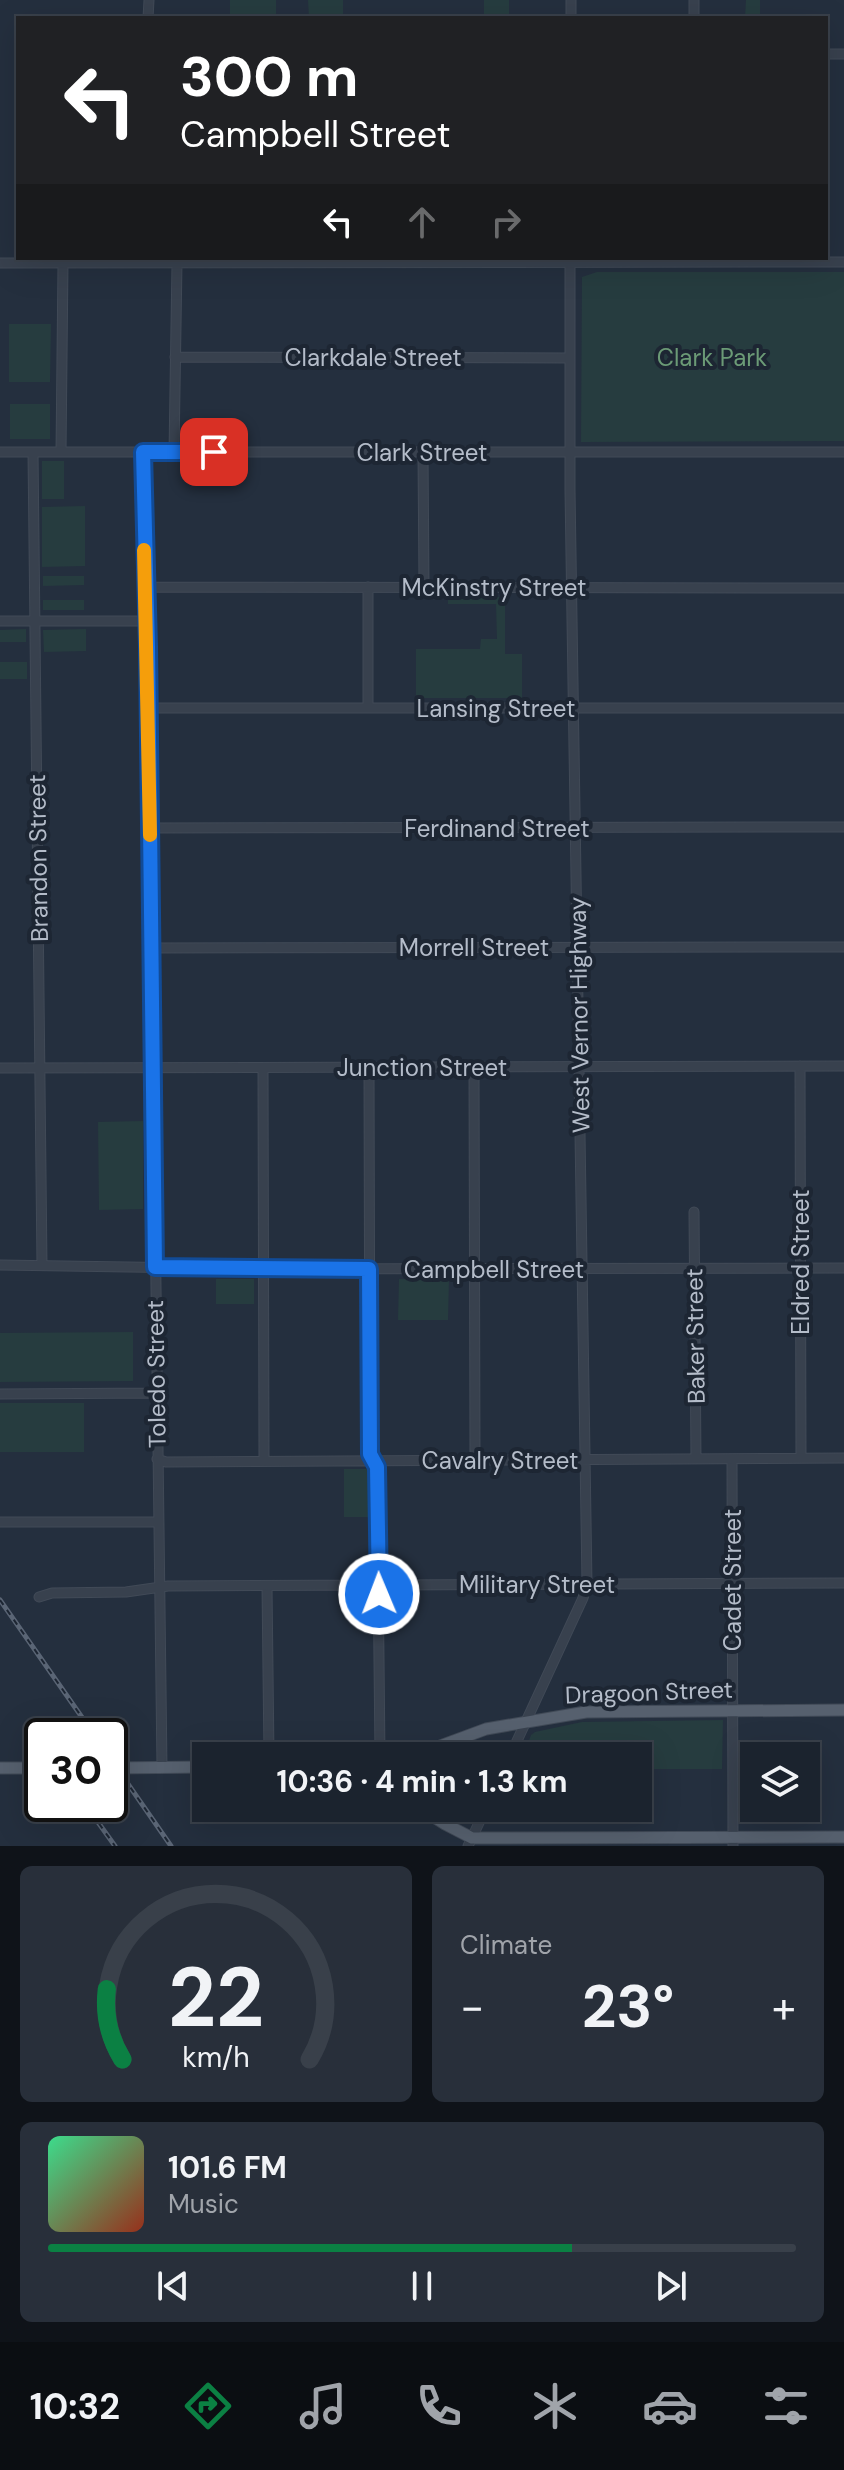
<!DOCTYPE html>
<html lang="en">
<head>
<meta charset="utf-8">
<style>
  body { margin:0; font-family:"DM Sans",sans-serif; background:#282f3a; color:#f1f3f6; height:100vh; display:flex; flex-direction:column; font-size:30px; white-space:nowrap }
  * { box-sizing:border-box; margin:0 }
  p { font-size:26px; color:#a0a4aa }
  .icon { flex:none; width:44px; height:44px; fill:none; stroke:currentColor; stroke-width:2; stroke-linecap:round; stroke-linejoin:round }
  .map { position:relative; height:1846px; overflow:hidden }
  .drawer { display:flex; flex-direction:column; gap:20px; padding:20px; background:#0f1319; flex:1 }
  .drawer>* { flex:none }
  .hud { position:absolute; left:16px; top:16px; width:812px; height:244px; border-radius:0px; box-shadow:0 8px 32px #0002,0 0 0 2px #39404a; background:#202124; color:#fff; overflow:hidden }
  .buttons { position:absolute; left:740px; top:1742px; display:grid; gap:16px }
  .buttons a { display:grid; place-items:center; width:80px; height:80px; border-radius:0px; background:#1b232e; box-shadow:0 8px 32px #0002,0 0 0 2px #39404a; font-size:40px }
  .speed { position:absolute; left:24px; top:1718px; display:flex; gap:16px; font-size:40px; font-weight:700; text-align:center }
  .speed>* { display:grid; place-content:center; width:104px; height:104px; border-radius:50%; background:#1b232e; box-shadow:0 8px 32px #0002,0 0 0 2px #39404a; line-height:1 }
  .speed .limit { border:4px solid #111; border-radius:12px; background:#fff; color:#111 }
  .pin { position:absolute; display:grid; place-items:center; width:68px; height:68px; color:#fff; margin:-34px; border-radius:16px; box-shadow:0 4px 12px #0006 }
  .me { position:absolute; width:88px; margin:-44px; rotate:359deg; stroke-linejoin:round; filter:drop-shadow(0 0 6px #0008) }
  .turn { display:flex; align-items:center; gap:28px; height:168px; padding:0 32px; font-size:36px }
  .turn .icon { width:104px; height:104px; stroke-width:2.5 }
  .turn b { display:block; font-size:56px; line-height:68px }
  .lanes { display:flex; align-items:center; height:76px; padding:0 32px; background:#0003; justify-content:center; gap:40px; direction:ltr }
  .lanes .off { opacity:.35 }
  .big { font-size:60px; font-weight:700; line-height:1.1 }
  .drawer .widget { flex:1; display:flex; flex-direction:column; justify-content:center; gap:12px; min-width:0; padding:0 28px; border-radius:12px; background:#282f3a }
  .drawer .dial { align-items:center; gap:0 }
  .dial svg { height:208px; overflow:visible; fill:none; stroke:#39404a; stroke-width:7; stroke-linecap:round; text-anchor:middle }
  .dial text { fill:#f1f3f6; stroke:none }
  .song { display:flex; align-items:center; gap:24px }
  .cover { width:96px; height:96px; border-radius:12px; background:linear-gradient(135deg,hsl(150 70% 55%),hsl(10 70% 35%)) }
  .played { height:8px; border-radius:4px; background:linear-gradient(90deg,#0b8043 70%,#39404a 70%) }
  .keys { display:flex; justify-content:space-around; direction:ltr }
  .heat { display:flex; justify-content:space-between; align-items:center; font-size:44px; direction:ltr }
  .drawer .tiles { flex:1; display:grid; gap:20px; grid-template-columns:1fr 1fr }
  .widget:last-child { grid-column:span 2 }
  .trip { position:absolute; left:192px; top:1742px; width:460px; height:80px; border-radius:0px; background:#1b232e; box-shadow:0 8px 32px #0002,0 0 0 2px #39404a; font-weight:700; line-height:80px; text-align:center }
  .tab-bar { display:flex; height:128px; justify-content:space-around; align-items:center; background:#0b0e12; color:#a0a4aa }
  .tab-bar .icon { width:56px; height:56px }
  .tab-bar .selected { color:#0b8043 }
  .tab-bar b { font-size:36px; color:#f1f3f6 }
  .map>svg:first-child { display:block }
</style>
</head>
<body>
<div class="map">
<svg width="844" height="1846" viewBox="0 0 844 1846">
  <rect width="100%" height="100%" fill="#242f3e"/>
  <path fill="#263c3f" d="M230 0H276V18H230Z
    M308 0H343V18H309Z
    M484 0H509V18H484Z
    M746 0H760V18H745Z
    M597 272H844V441L581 442 582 277Z
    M9 324H51L50 382H9Z
    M10 404H50V439H10Z
    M42 461H64V499H42Z
    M85 506V566L42 567V507Z
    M43 576H84V585L43 586Z
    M448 597H505V654H522V698H416V649H480L481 639H497L496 604H448Z
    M43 600H84V610H43Z
    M26 629V642H0V630Z
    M86 629V651L44 652 43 630Z
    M0 662H27V679H0Z
    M143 1121V1209L99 1210 98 1122Z
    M216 1279H254V1304H216Z
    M399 1279 449 1280 448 1320H398Z
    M133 1332V1381L0 1382V1333Z
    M0 1403H84V1452H0Z
    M344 1469H368V1517H344Z
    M723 1720 722 1769H638V1756H546L526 1749 531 1735 535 1732 582 1722Z"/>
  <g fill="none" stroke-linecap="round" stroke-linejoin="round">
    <g stroke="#414a57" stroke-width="11">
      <path id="minor" d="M694 0V18
        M148 18 149 0
        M571 18V0
        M826 54H844
        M0 263 844 262
        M175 357 570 358
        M0 452H844
        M33 452 42 1265
        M61 452 63 263
        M143 452 148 647 162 1768
        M174 452 177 263
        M423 452 424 587
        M145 587 844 588
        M368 587V708
        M0 621H147
        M148 708H844
        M150 828 844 827
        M151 948 844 947
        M800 1066 801 1458
        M369 1067 370 1454 377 1467 380 1756
        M474 1067 475 1460
        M0 1068 844 1066
        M263 1068 264 1460
        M694 1212 696 1459
        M0 1265 263 1269 844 1268
        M0 1394 156 1393
        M157 1459 166 1462 844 1458
        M732 1459 733 1846
        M0 1522H158
        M267 1586 269 1756
        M39 1597 52 1593 126 1592 168 1586 844 1583
        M510 1756 583 1598 587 1584 570 490V258
        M468 1846 486 1808"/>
    </g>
    <g stroke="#414a57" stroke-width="13">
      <path id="major" d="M413 1756 486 1729 586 1712 844 1710
        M0 1768H42
        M110 1768 206 1767
        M420 1808 445 1824 472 1838 844 1837"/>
    </g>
    <use href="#minor" stroke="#38414e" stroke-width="9"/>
    <use href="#major" stroke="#56606e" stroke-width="11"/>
    <g stroke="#5a6575" stroke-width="5">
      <path id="rail" d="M0 1600 95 1736
        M110 1758 171 1846
        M85 1804 115 1846"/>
    </g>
    <use href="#rail" stroke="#1d2633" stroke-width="2" stroke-dasharray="6" stroke-linecap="butt"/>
  </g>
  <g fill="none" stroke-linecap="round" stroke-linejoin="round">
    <g stroke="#114b97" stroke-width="20">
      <path id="route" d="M214 452H143L148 647 155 1267 369 1269 370 1454 377 1467 379 1594"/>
    </g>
    <use href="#route" stroke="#1a73e8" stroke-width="14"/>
    <path stroke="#f59e0b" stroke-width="14" d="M144 550 150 835"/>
  </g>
  <g text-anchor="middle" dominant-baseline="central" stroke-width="8" stroke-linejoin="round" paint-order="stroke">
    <g font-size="24" fill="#b4bcc9" stroke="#1d2633">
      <text x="373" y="357">Clarkdale Street</text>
      <text x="422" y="452">Clark Street</text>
      <text x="494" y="587">McKinstry Street</text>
      <text x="496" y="708">Lansing Street</text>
      <text x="497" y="828">Ferdinand Street</text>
      <text transform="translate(38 858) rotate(-91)">Brandon Street</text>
      <text x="474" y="947">Morrell Street</text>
      <text transform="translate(579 1015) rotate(-91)">West Vernor Highway</text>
      <text x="422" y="1067">Junction Street</text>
      <text transform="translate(800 1262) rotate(-90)">Eldred Street</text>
      <text x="494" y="1269">Campbell Street</text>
      <text transform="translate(695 1336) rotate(-91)">Baker Street</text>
      <text transform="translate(156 1374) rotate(-91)">Toledo Street</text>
      <text x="500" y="1460">Cavalry Street</text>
      <text transform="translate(732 1580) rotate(-90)">Cadet Street</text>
      <text x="537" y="1584">Military Street</text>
      <text transform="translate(649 1692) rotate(-2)">Dragoon Street</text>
    </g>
    <g font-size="24" fill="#6b9a76" stroke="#1d2633">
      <text x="712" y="357">Clark Park</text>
    </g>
  </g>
</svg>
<div class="buttons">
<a><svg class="icon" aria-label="layers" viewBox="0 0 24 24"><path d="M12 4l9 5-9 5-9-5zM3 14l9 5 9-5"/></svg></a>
</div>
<div class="speed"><div class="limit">30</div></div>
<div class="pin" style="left:214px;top:452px;background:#d93025"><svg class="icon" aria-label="arrive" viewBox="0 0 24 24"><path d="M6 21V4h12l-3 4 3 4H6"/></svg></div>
<svg class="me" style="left:379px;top:1594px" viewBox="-20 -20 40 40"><circle r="17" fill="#1a73e8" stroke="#fff" stroke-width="3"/><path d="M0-11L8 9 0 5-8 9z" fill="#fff"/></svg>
<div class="trip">10:36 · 4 min · 1.3 km</div>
<div class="hud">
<div class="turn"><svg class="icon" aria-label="left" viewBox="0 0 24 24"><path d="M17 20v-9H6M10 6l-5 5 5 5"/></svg><div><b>300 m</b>Campbell Street</div></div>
<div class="lanes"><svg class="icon" aria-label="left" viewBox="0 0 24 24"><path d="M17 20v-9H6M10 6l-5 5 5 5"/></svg><svg class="icon off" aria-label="ahead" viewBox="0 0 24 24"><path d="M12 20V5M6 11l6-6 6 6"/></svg><svg class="icon off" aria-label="right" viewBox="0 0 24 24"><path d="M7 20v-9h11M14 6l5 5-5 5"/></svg></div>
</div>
</div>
<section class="drawer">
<div class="tiles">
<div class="widget dial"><svg viewBox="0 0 100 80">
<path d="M14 69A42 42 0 1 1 86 69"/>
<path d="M14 69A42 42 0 0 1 8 42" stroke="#0b8043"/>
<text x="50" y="56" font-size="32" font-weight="700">22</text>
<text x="50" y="72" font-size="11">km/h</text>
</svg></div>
<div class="widget"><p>Climate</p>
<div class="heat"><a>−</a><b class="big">23°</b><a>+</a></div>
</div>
<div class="widget">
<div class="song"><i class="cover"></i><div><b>101.6 FM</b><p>Music</p></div></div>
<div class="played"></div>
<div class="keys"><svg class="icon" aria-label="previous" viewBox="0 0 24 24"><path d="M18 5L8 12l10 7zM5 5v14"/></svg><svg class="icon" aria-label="pause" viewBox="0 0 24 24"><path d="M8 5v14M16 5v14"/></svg><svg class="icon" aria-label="next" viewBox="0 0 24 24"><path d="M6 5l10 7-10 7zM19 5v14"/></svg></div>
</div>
</div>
</section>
<nav class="tab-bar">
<b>10:32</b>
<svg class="icon selected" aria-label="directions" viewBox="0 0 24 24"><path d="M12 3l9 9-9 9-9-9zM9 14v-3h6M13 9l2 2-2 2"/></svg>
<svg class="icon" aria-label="music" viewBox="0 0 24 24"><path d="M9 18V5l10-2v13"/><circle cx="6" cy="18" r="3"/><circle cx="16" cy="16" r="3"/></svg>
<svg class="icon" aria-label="phone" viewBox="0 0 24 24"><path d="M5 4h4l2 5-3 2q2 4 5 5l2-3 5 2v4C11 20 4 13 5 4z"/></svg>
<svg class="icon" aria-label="climate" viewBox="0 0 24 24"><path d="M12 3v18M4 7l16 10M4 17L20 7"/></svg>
<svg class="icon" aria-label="car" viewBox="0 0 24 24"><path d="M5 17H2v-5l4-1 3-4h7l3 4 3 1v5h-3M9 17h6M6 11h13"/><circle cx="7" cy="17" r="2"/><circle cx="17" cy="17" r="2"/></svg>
<svg class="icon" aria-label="filters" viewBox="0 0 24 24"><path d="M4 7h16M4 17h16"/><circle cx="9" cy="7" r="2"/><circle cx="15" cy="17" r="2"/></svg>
</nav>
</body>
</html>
